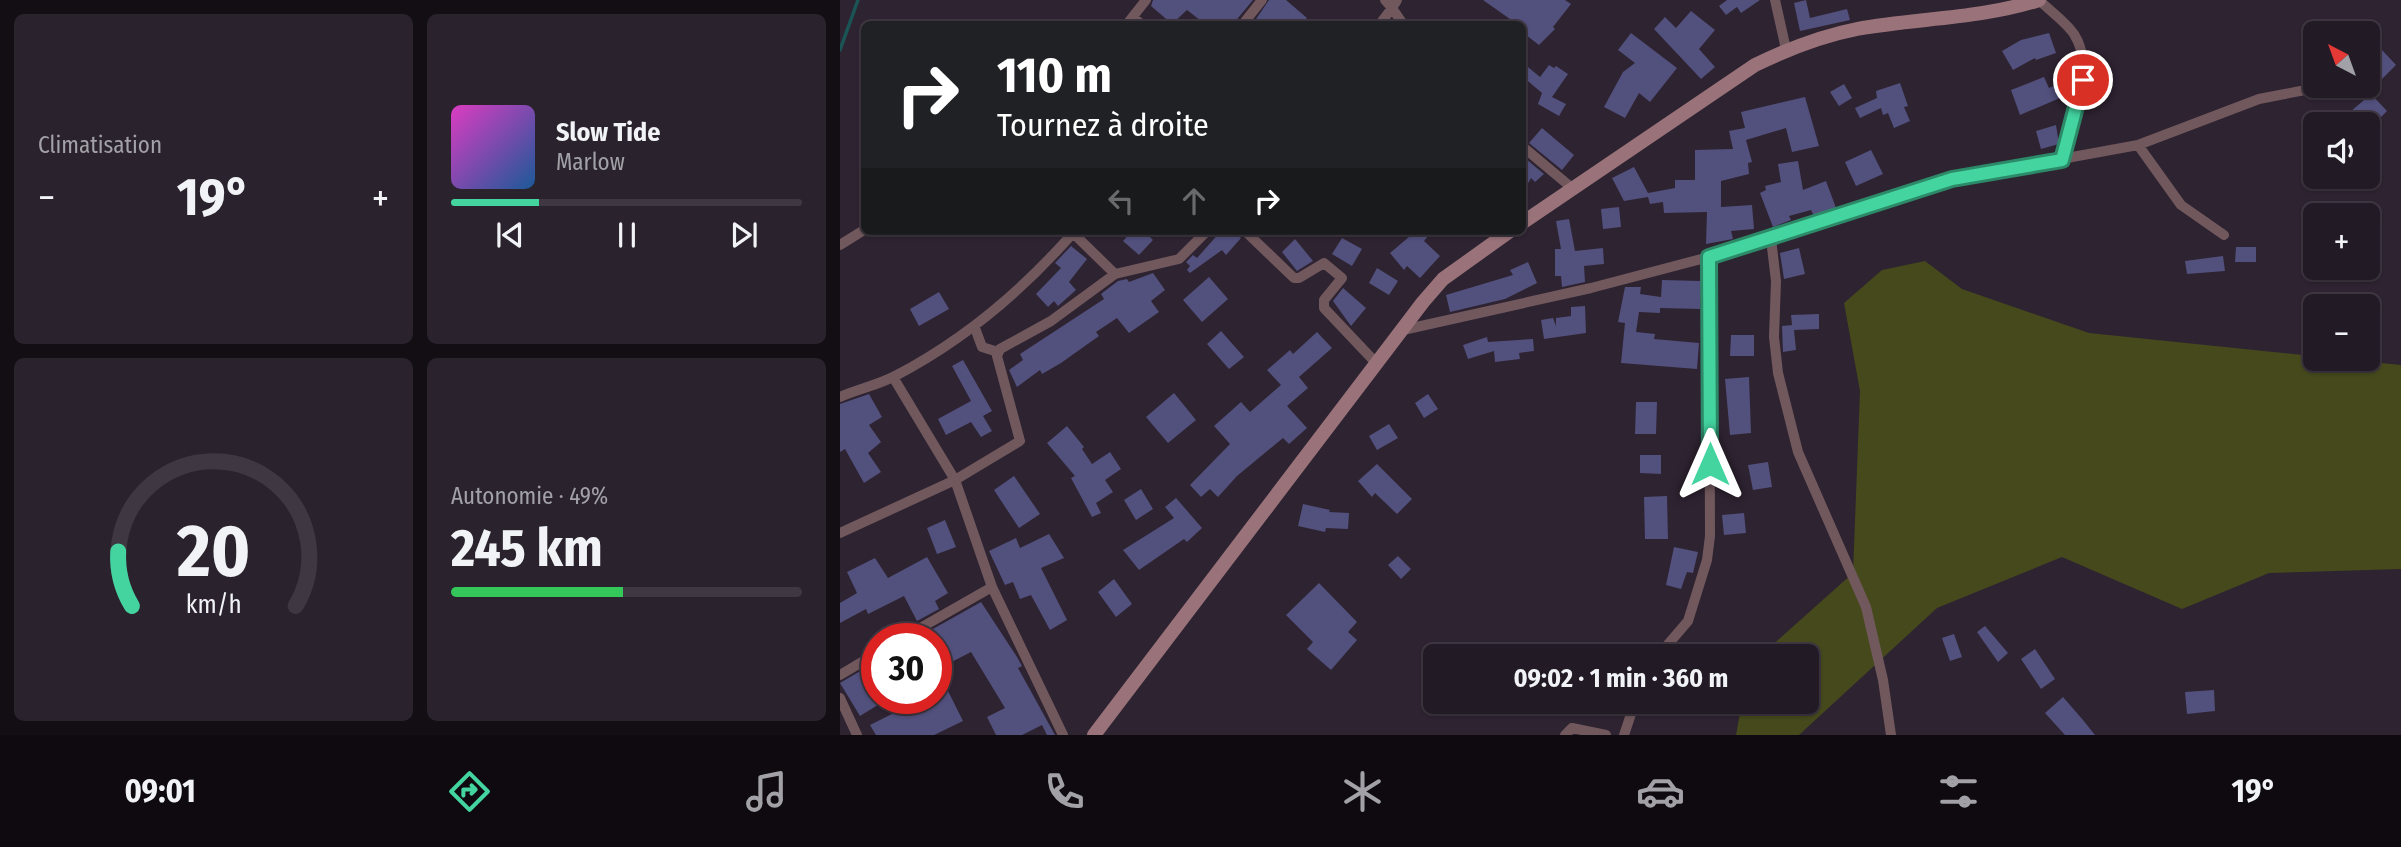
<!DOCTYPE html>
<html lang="fr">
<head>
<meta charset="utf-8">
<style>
  body { margin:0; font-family:"Fira Sans Condensed",sans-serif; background:#2a232d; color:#f1f3f6; height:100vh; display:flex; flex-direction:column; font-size:26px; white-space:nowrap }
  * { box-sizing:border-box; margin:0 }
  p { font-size:23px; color:#a2a1a7 }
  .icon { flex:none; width:38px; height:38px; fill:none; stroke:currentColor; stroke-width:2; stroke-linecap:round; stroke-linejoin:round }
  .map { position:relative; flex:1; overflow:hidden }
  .panel { display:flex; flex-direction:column; gap:14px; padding:14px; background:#130e14; width:840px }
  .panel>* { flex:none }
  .banner { position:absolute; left:21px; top:21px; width:665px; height:214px; border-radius:10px; box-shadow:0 2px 5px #0004,0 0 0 2px #3f3842; background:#202124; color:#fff; overflow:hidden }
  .needle { width:46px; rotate:319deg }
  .fabs { position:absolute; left:1463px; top:21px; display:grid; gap:14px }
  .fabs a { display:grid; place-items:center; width:77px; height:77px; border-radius:10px; background:#221a25; box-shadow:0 2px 5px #0004,0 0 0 2px #3f3842; font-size:35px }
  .speed { position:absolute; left:21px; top:623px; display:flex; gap:14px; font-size:35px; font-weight:700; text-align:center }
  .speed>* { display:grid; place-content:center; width:91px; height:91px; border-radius:50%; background:#221a25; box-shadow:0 2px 5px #0004,0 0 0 2px #3f3842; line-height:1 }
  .speed .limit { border:10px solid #d22; background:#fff; color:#111 }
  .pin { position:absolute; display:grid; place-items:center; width:60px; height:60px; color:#fff; margin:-30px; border:4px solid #fff; border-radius:50%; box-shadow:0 2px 7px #0007 }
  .me { position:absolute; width:77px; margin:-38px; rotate:0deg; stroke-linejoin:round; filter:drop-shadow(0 0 5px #0008) }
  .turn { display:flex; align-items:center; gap:24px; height:147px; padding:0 21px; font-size:32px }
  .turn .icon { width:91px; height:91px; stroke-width:2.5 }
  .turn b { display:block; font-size:49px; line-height:60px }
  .lanes { display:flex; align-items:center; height:66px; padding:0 21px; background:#0003; justify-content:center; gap:35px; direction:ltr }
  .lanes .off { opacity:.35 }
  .big { font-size:52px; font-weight:700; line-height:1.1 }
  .panel .card { flex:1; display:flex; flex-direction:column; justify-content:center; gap:10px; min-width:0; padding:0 24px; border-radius:10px; background:#2a232d }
  .panel .dial { align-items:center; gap:0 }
  .dial svg { height:182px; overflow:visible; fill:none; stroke:#3f3842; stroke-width:7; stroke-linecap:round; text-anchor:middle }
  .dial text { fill:#f1f3f6; stroke:none }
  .song { display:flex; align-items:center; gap:21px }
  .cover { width:84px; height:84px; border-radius:10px; background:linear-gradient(135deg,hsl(310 70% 55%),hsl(210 70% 35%)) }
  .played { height:7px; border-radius:4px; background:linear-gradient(90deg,#43d4a0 25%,#3f3842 25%) }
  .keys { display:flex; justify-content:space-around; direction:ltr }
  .heat { display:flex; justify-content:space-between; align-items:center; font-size:38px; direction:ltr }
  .charge { height:10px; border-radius:5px; background:linear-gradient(90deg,#34c759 49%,#3f3842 0) }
  .panel .tiles { flex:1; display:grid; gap:14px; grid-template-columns:repeat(2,1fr) }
  .trip { position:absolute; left:583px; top:644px; width:396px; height:70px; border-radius:10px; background:#221a25; box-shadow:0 2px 5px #0004,0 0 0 2px #3f3842; font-weight:700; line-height:70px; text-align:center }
  .tab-bar { display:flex; height:112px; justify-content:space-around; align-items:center; background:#0e0a0f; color:#a2a1a7 }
  .tab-bar .icon { width:49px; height:49px }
  .tab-bar .active { color:#43d4a0 }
  .tab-bar b { font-size:32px; color:#f1f3f6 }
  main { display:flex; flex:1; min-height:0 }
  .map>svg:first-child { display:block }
</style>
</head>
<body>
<main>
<section class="panel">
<div class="tiles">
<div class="card"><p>Climatisation</p>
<div class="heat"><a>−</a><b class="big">19°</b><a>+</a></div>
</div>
<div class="card">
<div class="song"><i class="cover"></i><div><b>Slow Tide</b><p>Marlow</p></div></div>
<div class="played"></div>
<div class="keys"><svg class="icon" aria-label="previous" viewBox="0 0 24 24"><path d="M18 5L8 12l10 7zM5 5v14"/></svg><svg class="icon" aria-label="pause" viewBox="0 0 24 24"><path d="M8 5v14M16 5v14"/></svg><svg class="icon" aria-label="next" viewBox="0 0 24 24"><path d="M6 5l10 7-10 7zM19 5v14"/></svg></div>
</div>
<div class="card dial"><svg viewBox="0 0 100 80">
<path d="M14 69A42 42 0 1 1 86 69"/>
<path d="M14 69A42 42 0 0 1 8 45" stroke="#43d4a0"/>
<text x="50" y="56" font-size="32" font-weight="700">20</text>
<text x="50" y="72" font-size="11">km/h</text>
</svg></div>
<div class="card"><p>Autonomie · 49%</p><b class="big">245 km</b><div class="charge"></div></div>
</div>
</section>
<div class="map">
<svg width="1561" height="735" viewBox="0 0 1561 735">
  <rect width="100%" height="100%" fill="#2e2331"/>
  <path fill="#45491c" d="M1085 261 1122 289 1249 333 1561 365V569L1429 573 1342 609 1222 557 1097 608 959 735H896L902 702H966V656H920L1013 573 1020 391 1004 303 1042 270Z"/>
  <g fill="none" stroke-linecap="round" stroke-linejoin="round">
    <path stroke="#1a5455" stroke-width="3.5" d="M0 50 18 0"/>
  </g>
  <path fill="#52507d" d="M313 0H413L393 24H365L347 10 332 24 311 6Z
    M429 0H446L467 18 461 24H417L414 22Z
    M643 0H725L731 4 713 27 715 29 699 45 682 32V24H677Z
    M887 0H920L901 13 897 7 886 15 879 6Z
    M966 0 970 18 1007 9 1010 20 960 31 954 3Z
    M851 11 875 30 859 49 875 67 861 79 814 29 825 17 836 28Z
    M791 33 837 68 810 102 799 93 785 118 764 107 783 72 795 63 778 50Z
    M1209 33 1216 53 1196 60 1195 58 1173 70 1162 51 1181 40Z
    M1542 50 1556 65 1528 93V80L1532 75 1528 64Z
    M682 62 700 77 709 65 714 68 716 66 728 74 712 97 726 104 719 116 698 104 702 93 682 76Z
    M1204 77 1209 88 1230 80 1234 92 1180 115 1171 90Z
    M1060 83 1068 106 1064 107 1070 121 1054 128 1048 113 1043 115 1041 108 1020 118 1015 108 1037 98 1036 91Z
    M1004 84 1012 98 999 106 990 92Z
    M1531 94 1547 111 1534 124H1496Z
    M965 97 979 146 952 152 946 128 906 140 912 162 908 163 909 174 881 181V207L912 205 914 229 891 231 893 239 866 244 867 212 824 213 823 202 810 204 808 197 784 201 772 178 794 167 808 193 835 188V180H855V150L893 149 889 131 905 128 901 112Z
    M1216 125 1219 144 1201 149 1196 131Z
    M702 128 734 155 722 170 689 143Z
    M1031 150 1043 174 1016 186 1005 162Z
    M686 159 704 174 695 182 691 178 682 194V162Z
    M958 161 963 190 986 181 996 208 974 216 971 210 949 216 951 220 933 227 920 193 926 190 925 186 941 182 938 164Z
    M779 207 781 227 763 229 761 209Z
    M729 219 735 251 763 248 764 264 744 266 745 282 722 287 721 276H715V249H721L716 221Z
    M292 231H304L313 240 299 255 283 241Z
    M381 231H394L401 238 386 255 382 250 350 273 347 270 350 266 346 262 353 255 357 258Z
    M576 231H592L584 241 600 256 580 278 567 266 564 270 550 253Z
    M502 238 522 249 512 266 492 254Z
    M455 239 473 261 457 271 442 252Z
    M231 246 247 259 229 282 236 290 218 306 214 301 208 307 196 294 221 268 215 263Z
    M1396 247H1416V262H1395Z
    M959 248 965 274 944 279 940 253Z
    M1383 256 1385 271 1347 274 1345 261Z
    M688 262 697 283 665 299 610 312 606 295 673 275 670 270Z
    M537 268 558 281 549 295 529 283Z
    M313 273 325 290 311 301 319 312 289 333 277 318 256 332 259 336 221 363 202 374 200 370 177 387 169 370 183 360 180 354 264 299 261 294 278 281 287 279 289 282Z
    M369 277 388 299 362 322 343 300Z
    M822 280 861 281 860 309 820 308V313L799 312 796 332 815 334 814 339 859 343 857 369 781 363 785 323 778 322 785 287H801L800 294 821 297Z
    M503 288 526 308 511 326 493 301Z
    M99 292 109 309 79 326 70 309Z
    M745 306 746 333 704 339 701 320 713 318 716 326V318L731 316V307Z
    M979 314V329L954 330 956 350 943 352 942 326 952 325 951 315Z
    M381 331 404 357 389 369 367 344Z
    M477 332 492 348 459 377 468 388 447 406 467 428 449 444 443 438 397 476 378 497 370 489 361 497 350 485 390 444 374 426 401 402 410 412 441 385 427 370 450 350 453 354Z
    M891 335H914V356H890Z
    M647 337 648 342 693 339 694 351 679 353 680 359 655 362 654 351 628 359 623 345Z
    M123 360 152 411 143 416 152 431 141 437 131 422 106 435 98 419 131 401 112 366Z
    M909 377 911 433 890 435 885 379Z
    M334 393 356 420 328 443 306 417Z
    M29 394 42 417 29 425 41 442 28 453 41 472 24 483 5 449 0 452V404Z
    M588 394 598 409 584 418 575 403Z
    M796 402H817L816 434H795Z
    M549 424 558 438 537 450 529 436Z
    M227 426 244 447 242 449 252 464 270 452 281 469 265 480 273 492 256 503 261 513 252 517 231 478 235 476 207 443Z
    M800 455H821V474L800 473Z
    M928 462 932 487 913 490 908 465Z
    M537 464 572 499 557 514 535 493 532 497 518 481Z
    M174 476 200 514 179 528 154 490Z
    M301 489 313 509 296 520 284 500Z
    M827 496 828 539H805L804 497Z
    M336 498 362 528 347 542 344 539 299 570 283 550 334 518 325 507Z
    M463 504 490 510 489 512 509 513 508 529 486 528 485 532 458 526Z
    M904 513 906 533 884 535 882 515Z
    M105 520 116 547 97 554 87 528Z
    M209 534 224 558 201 568 227 620 210 630 191 595 180 599 173 582 165 585 149 551 176 538 180 548Z
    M834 547 858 552 853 573 847 572 841 589 826 585Z
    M558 556 571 569 561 579 548 565Z
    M87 557 108 593 95 601 99 609 77 621 64 596 28 614 26 609 0 623V603L17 593 7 572 35 558 48 578Z
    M274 579 292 604 276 617 258 592Z
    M479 583 517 622 508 632 517 640 491 670 467 649 473 642 446 615Z
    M141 602 177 657 182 666 178 668 215 735H207L202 725 182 735H156L147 717 165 708 131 652 96 670V639H86L84 634Z
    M1145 626 1168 653 1158 662 1137 632Z
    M1114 634 1122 657 1110 661 1102 638Z
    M1195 649 1215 679 1201 689 1181 659Z
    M34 663 37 698H49L20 716 0 683Z
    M106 687 123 721 94 735H36L30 725 84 698H96V692Z
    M1374 690 1375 711 1347 714 1345 692Z
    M1223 697 1243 720 1255 735H1225L1205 713Z"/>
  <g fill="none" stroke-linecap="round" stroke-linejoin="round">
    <path stroke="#71585d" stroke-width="10" d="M545 0 552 8 557 0
      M935 0 946 49
      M1199 0C1210 11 1225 21 1234 34 1257 70 1232 124 1222 160
      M293 17 301 24
      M287 24 306 0
      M403 24 422 0
      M540 24 552 8 563 24
      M1298 145 1419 99 1486 86
      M682 146 732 188
      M235 231 233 233 275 274
      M405 231 454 278H459L484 263 502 278 484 300V308L537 364
      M931 239 936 281 934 337 938 373 958 452 1026 607 1043 680 1051 735
      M0 245 24 230
      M135 328 142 347 158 352
      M563 330 751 288 869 257 1112 179 1298 145 1341 205 1384 235
      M53 377 115 480 180 441 157 356 160 349 211 321 275 274 339 259 367 231
      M0 397C18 389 38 385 55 376 124 340 182 291 233 233
      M0 533 115 480 152 587
      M61 639 152 587 223 735
      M818 656 848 621 867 560 870 536 869 257
      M0 675 37 653
      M0 698 17 735
      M725 735 732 728 766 735
      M784 735 795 702"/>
    <path stroke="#9a737a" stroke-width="14" d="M682 223 915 65C948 49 981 36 1017 29 1078 18 1140 19 1199 0
      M254 735 583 302 603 279 670 231"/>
  </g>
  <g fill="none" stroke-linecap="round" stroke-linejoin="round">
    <g stroke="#2c8a68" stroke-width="18">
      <path id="route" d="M870 464 869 257 1112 179 1222 160 1243 80"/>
    </g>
    <use href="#route" stroke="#43d4a0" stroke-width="12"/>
  </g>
</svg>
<div class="fabs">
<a><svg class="needle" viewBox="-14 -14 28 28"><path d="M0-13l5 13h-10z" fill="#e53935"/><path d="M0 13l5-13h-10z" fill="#a2a1a7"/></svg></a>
<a><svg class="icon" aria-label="sound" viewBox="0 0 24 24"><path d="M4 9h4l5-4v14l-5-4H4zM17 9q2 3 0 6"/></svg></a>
<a>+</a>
<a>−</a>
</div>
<div class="speed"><div class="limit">30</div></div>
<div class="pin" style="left:1243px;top:80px;background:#d93025"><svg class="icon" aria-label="arrive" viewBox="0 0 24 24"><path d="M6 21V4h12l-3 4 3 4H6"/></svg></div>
<svg class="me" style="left:870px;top:464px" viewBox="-20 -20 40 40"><path d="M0-17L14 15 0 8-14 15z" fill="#43d4a0" stroke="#fff" stroke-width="4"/></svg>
<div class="trip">09:02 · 1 min · 360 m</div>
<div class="banner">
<div class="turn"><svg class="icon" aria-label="right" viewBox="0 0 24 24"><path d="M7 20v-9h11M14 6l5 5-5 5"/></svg><div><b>110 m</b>Tournez à droite</div></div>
<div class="lanes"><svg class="icon off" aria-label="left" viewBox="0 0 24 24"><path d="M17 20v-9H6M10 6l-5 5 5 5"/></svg><svg class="icon off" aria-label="ahead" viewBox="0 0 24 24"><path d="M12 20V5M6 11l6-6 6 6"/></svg><svg class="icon" aria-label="right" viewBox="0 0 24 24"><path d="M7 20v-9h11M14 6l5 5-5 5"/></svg></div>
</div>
</div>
</main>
<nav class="tab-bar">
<b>09:01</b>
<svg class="icon active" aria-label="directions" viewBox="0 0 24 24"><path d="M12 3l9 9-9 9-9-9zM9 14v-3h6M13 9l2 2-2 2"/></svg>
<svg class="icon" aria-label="music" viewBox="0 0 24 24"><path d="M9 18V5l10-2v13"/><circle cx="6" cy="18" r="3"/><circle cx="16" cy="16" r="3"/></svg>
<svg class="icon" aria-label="phone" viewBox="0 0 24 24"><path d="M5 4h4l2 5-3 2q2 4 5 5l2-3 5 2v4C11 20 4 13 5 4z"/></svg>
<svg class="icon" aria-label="climate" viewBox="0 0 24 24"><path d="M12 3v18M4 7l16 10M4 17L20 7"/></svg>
<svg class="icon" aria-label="car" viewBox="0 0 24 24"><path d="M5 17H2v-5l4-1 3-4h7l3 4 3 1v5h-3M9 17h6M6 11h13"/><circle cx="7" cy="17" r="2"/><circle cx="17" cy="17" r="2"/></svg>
<svg class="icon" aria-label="filters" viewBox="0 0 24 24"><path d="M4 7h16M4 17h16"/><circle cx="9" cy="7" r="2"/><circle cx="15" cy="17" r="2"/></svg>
<b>19°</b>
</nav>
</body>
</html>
